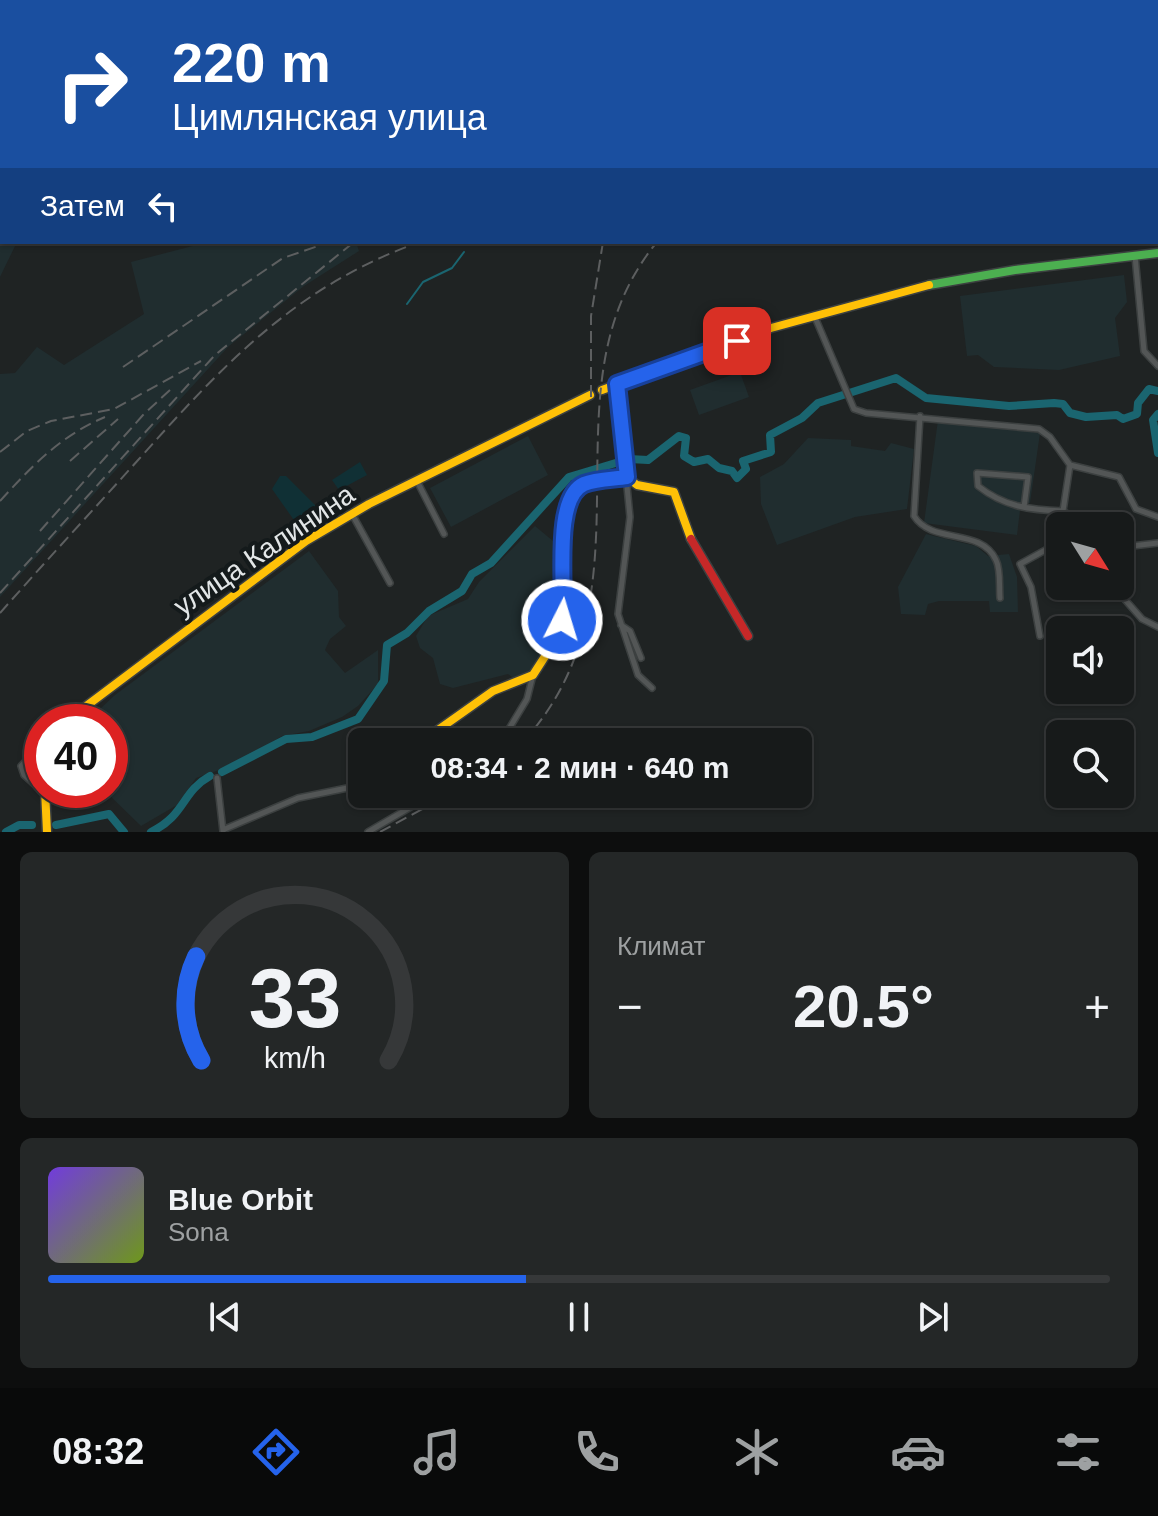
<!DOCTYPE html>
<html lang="ru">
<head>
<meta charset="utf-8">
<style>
  body { margin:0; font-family:Helvetica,sans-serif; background:#242727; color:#f1f3f6; height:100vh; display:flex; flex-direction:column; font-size:30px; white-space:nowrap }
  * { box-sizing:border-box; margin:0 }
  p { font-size:26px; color:#9ea1a2 }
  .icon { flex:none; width:44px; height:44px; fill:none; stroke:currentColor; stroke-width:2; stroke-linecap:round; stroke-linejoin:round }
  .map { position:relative; height:832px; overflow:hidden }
  .sheet { display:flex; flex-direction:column; gap:20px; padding:20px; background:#0d0e0e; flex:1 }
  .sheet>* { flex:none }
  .guide { position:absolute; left:0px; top:0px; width:1158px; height:244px; box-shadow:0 2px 6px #0004,0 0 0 2px #363839; background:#1a4fa0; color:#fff; overflow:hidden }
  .needle { width:52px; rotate:127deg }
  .controls { position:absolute; left:1046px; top:512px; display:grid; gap:16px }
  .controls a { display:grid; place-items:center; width:88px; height:88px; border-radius:12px; background:#171a1a; box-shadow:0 2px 6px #0004,0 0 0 2px #363839; font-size:40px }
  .speed { position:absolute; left:24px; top:704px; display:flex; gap:16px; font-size:40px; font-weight:700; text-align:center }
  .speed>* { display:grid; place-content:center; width:104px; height:104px; border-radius:50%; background:#171a1a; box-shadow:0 2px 6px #0004,0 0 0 2px #363839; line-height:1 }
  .speed .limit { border:12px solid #d22; background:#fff; color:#111 }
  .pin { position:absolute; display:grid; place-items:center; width:68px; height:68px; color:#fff; margin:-34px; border-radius:16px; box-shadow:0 4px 12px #0006 }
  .me { position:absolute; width:88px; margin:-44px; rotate:5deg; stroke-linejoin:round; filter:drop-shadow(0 0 6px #0008) }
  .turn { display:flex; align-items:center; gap:28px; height:168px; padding:0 40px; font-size:36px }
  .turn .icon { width:104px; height:104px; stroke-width:2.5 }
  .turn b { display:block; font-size:56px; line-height:68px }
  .then { display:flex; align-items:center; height:76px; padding:0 40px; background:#0003; gap:16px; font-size:30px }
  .big { font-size:60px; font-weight:700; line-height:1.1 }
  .sheet .widget { flex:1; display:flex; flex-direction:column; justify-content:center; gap:12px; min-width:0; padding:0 28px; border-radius:12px; background:#242727 }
  .sheet .dial { align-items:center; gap:0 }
  .dial svg { height:208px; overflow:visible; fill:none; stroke:#363839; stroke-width:7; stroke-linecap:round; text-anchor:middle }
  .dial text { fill:#f1f3f6; stroke:none }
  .song { display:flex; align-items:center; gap:24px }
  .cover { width:96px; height:96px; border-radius:12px; background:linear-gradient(135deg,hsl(260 70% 55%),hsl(80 70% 35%)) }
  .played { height:8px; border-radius:4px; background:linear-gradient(90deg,#2563eb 45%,#363839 45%) }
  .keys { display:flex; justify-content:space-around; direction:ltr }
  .heat { display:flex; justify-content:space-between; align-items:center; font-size:44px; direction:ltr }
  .sheet .tiles { flex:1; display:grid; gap:20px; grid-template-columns:1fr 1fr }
  .widget:last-child { grid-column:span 2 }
  .trip { position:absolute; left:348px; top:728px; width:464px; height:80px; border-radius:12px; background:#171a1a; box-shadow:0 2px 6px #0004,0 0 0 2px #363839; font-weight:700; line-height:80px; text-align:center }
  .tabs { display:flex; height:128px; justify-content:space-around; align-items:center; background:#090a0a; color:#9ea1a2 }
  .tabs .icon { width:56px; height:56px }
  .tabs .current { color:#2563eb }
  .tabs b { font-size:36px; color:#f1f3f6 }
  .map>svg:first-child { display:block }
</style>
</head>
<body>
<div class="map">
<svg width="1158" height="832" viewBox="0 0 1158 832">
  <rect width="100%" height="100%" fill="#1f2323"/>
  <path fill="#202d2f" d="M0 131 2 242H17L0 277Z
    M208 242H356L359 251 304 286 229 346 0 597V374L15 373 37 347 64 365 144 314 131 262Z
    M1124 275 1127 302 1115 318 1120 356 1059 370 994 367 978 355 967 356 960 296Z
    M740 372 749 397 699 415 690 390Z
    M938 420 1040 433 1030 503 1021 502 1017 535 924 523Z
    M528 436 548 475 451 527 430 488Z
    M808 438 851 440V446L885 451 891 443 914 449 907 509 855 517 777 545 761 504 760 477 784 464Z
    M535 526 559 546 557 612 540 662 527 674 515 679 508 674 453 688 440 684 433 658 420 648 416 636 428 616 468 599 479 582Z
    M926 534 976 546 988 556 1009 554 1017 577 1018 612H990L989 601H939L928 604 925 615 901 614 898 587Z
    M309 551 338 591 339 617 346 626 330 639 325 650 345 673 378 650V684L358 706 342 717 309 731 282 736 234 765 196 778 177 805 141 826 104 790H110V722H86L115 695Z"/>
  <path fill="#103035" d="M360 462 367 475 339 490 332 480Z
    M280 476H286L316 506 296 523 272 489Z"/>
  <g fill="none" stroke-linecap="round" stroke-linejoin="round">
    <path stroke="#1a6570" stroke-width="2" d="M407 304 423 282 452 268 464 252"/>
    <path stroke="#1a6570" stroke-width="8" d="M1158 414 1153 420 1158 453
      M222 772 286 739 312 737 358 719 384 681 387 645 407 633 429 611 462 591 472 574 491 563 569 477 629 459 648 460 679 436 686 438 684 456 694 462 708 459 719 468 732 471 737 478 746 469 743 461 771 452 770 435 802 418 818 403 896 378 926 398 1009 406 1054 403 1063 404 1070 413 1086 417 1117 415 1123 419 1137 414 1138 403 1149 389 1158 391
      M56 825 109 814 124 832
      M6 832 19 825H32
      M151 832C186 815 181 792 210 776"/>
    <g stroke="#3c4040" stroke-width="8">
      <path id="street" d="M1135 256 1144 351 1158 366
        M814 315 854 409 866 413 1039 429 1050 437 1070 465 1119 477 1136 509 1158 517
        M617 385 630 517 618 614 638 675 652 688
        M920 416 914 516C932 545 981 527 996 560 1001 570 999 587 1000 598
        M1070 465 1063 511 1086 526
        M417 481 444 534
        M1024 507 1028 477 977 473 978 486C1004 507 1031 510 1063 511
        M352 514 390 583
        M1120 543 1132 546 1158 543
        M1113 586 1142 619 1158 627
        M621 625 630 631 641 658
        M1040 636 1031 587 1020 564 1060 542
        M501 742 527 699 533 675
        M42 744 21 766 24 775 43 792
        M217 778 223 831
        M225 829 298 798 362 785
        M368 832 433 794"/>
    </g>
    <g stroke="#3c4040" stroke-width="11">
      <path id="fast" d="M929 285 1015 270 1158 253"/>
    </g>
    <g stroke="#3c4040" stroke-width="11">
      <path id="slow" d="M602 390 771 328 929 285
        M65 722 306 541 369 504 590 395
        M421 742 493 691 533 675 553 644 562 620 566 593 563 515 573 494 583 484 627 477 637 485 674 492 691 539
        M45 790 47 832"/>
    </g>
    <g stroke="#3c4040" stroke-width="11">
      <path id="jam" d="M295 0V2
        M0 81 2 80
        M691 539 748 636"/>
    </g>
    <use href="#street" stroke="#535656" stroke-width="5"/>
    <use href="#fast" stroke="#4caf50" stroke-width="8"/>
    <use href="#slow" stroke="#ffc107" stroke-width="8"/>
    <use href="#jam" stroke="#c62828" stroke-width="8"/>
    <path stroke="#5d5f60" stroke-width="2" stroke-dasharray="12 6" stroke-linecap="butt" d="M427 2 428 0
      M1080 2 1084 0
      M1112 2 1116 0
      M1130 2 1134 0
      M123 367 283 258 330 242
      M591 397V316L603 242
      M0 452 27 431 51 421 114 409 201 361
      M70 461 118 419
      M0 501C32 466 60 436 105 417
      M40 531 143 415 170 390
      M0 593 215 355 354 242
      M0 613C46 561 93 510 139 459 223 365 297 285 420 242
      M523 742C663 588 536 389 657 242
      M380 832 450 794"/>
  </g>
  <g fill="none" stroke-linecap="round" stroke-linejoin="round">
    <g stroke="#184099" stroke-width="20">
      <path id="route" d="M562 620C566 589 552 498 584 484 596 479 614 479 627 477L617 384 737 341"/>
    </g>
    <use href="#route" stroke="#2563eb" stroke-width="14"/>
  </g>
  <g text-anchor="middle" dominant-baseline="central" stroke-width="8" stroke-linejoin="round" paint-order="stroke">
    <g font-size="28" fill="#e2e6e7" stroke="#141a1b">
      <text transform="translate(264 550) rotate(-34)">улица Калинина</text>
    </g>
  </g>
</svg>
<div class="controls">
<a><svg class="needle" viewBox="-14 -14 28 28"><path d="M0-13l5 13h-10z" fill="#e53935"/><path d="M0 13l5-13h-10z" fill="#9ea1a2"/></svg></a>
<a><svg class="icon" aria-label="sound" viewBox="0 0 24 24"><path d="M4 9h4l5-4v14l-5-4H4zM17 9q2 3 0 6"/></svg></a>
<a><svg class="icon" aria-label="search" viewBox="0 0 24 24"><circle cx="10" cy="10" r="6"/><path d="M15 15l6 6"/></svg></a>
</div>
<div class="speed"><div class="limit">40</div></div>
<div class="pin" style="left:737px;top:341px;background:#d93025"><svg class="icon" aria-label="arrive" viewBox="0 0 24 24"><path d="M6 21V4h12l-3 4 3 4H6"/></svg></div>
<svg class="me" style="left:562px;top:620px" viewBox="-20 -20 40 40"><circle r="17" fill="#2563eb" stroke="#fff" stroke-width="3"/><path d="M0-11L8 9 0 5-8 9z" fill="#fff"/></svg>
<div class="trip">08:34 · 2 мин · 640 m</div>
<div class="guide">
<div class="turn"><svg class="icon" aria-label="right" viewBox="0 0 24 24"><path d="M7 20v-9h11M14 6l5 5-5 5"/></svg><div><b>220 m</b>Цимлянская улица</div></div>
<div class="then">Затем<svg class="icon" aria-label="left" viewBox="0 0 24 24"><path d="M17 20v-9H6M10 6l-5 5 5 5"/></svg></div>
</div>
</div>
<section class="sheet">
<div class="tiles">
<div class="widget dial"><svg viewBox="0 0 100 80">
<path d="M14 69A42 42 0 1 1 86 69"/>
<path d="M14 69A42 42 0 0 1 12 29" stroke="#2563eb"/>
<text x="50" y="56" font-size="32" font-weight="700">33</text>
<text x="50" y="72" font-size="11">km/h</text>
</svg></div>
<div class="widget"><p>Климат</p>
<div class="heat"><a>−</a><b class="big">20.5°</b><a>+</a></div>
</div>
<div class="widget">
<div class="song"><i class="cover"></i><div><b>Blue Orbit</b><p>Sona</p></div></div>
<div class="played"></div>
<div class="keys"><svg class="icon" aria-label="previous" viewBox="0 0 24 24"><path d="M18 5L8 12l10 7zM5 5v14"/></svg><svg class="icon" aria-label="pause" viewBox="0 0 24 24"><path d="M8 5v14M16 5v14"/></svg><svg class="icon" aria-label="next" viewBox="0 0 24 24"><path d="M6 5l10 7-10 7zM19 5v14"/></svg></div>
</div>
</div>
</section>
<nav class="tabs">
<b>08:32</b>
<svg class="icon current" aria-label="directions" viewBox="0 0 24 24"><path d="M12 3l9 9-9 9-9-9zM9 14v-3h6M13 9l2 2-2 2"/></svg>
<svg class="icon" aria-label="music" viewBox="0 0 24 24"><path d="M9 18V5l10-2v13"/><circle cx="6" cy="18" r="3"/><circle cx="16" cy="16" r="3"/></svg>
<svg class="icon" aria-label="phone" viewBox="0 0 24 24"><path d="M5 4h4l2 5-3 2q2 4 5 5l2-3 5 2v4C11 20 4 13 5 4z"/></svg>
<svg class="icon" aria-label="climate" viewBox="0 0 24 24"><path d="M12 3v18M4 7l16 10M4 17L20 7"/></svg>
<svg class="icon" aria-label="car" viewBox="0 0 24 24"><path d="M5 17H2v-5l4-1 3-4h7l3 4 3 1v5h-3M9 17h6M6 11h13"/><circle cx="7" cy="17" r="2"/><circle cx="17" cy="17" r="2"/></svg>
<svg class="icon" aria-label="filters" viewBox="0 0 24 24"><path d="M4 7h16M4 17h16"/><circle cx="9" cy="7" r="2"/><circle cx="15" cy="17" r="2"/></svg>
</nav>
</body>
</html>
